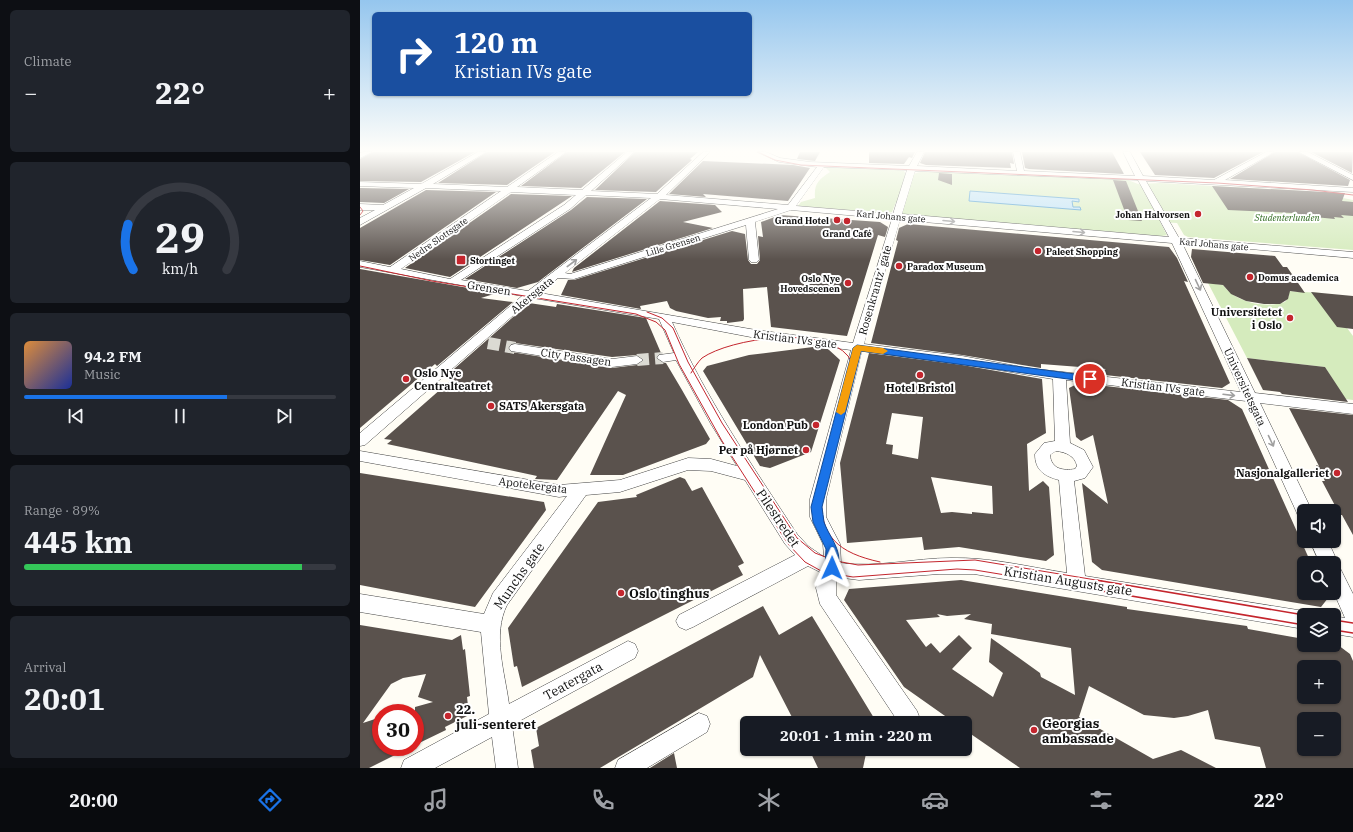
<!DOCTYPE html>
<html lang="en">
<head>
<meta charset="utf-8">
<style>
  body { margin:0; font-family:"IBM Plex Serif",serif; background:#20242c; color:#f1f3f6; height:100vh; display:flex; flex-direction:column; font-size:15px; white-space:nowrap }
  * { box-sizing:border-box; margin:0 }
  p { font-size:13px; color:#9ea1a6 }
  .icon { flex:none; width:22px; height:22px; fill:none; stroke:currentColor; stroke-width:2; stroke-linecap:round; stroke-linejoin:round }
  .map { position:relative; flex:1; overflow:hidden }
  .side { display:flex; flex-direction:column; gap:10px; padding:10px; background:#0d0f14; width:360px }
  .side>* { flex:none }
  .guide { position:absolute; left:12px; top:12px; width:380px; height:84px; border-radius:6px; box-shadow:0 1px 3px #0004; background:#1a4fa0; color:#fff; overflow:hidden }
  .tools { position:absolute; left:937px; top:504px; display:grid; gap:8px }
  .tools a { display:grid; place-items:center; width:44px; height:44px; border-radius:6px; background:#171b24; box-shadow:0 1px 3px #0004; font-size:20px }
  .speed { position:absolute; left:12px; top:704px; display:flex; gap:8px; font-size:20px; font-weight:700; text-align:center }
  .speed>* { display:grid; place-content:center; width:52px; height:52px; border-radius:50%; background:#171b24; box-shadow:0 1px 3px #0004; line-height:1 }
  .speed .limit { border:6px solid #d22; background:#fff; color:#111 }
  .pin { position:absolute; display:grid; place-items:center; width:34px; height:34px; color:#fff; margin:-17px; border:2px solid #fff; border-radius:50%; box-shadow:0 1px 4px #0007 }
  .me { position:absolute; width:44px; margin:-22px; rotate:1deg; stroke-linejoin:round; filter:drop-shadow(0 0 3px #0008) }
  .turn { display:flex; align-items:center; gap:14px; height:84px; padding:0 16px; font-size:18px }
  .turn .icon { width:52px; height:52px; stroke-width:2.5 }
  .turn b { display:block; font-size:28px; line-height:34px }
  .big { font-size:30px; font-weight:700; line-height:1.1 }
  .side .card { flex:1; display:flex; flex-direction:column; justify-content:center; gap:6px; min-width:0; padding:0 14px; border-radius:6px; background:#20242c }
  .side .dial { align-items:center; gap:0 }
  .dial svg { height:104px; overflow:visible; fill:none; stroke:#363941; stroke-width:7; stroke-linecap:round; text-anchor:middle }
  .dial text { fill:#f1f3f6; stroke:none }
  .song { display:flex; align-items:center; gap:12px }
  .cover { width:48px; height:48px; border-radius:6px; background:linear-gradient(135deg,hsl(30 70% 55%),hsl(230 70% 35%)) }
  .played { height:4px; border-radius:2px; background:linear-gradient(90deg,#1a73e8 65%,#363941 65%) }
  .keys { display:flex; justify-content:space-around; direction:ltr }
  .heat { display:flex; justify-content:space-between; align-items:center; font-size:22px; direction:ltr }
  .charge { height:6px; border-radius:3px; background:linear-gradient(90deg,#34c759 89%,#363941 0) }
  .trip { position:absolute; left:380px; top:716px; width:232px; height:40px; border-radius:6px; background:#171b24; box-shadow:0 1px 3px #0004; font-weight:700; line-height:40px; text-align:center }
  .menu { display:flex; height:64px; justify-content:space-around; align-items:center; background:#090b0e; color:#9ea1a6 }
  .menu .icon { width:28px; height:28px }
  .menu .active { color:#1a73e8 }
  .menu b { font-size:18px; color:#f1f3f6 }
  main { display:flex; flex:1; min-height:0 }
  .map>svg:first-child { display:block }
</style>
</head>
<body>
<main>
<section class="side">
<div class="card"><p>Climate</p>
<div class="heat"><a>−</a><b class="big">22°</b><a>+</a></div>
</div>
<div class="card dial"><svg viewBox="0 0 100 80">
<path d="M14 69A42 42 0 1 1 86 69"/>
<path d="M14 69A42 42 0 0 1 10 34" stroke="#1a73e8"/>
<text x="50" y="56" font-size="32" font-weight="700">29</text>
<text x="50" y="72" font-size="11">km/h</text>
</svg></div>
<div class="card">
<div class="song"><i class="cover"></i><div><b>94.2 FM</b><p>Music</p></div></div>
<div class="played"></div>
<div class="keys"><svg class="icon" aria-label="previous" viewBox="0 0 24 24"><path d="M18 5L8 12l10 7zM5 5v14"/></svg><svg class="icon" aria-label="pause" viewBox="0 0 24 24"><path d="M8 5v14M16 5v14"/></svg><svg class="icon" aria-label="next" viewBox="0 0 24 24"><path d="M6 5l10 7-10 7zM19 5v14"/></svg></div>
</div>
<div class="card"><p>Range · 89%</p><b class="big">445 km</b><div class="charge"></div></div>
<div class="card"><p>Arrival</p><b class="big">20:01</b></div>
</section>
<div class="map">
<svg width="993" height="768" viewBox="0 0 993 768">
  <rect width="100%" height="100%" fill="#fffdf5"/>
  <path fill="#d5ebbd" d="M461 167 538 170 544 171 546 174C554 175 560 171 569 171L768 180 778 184 800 183 927 190 954 192 993 200V250L828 237 824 235 817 223 800 222 807 235 802 236 546 215 542 213 545 203 536 202 532 212 528 213 438 206 441 202 455 198C454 184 458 180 470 172L466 168H459Z
    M848 283 863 285C875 302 905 309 925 302L929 296 927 291 961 293 993 336V400L985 399 965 367 887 358Z"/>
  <path fill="#b9e0f7" stroke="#3f96cf" d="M610 191 719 199V202L712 201 713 207H720L721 210 609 201Z"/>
  <path fill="#5a524d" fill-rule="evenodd" d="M13 152H115L61 182 0 181V159Z
    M127 152H195L147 185 78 183Z
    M207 152H265L221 188 161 186Z
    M275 152H338L330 159 332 160 296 192 235 190Z
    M440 152H460L455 161 437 159Z
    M509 152H555L552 158 549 157 544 164 509 163Z
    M565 152H652L654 164 650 163 651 168 566 165 560 163Z
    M662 152H752L764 174 669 169 665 168Z
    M780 152H903L854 178 795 175Z
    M915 152H938L990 180 988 186 870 179Z
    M951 152H993L992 173Z
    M343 161 433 165 450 168 428 201 343 194 346 197 309 194Z
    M579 173 592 174V185L578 180Z
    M753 180 766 181 782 221 768 220Z
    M852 186 985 193 982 201 993 202V216L981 215 984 218 974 217 975 219 944 216 933 213 868 210Z
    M0 188 49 189 24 203 0 202Z
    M66 190 136 192 30 265 0 260V228Z
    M151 194 212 196 90 277 45 268Z
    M227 197 287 199 178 282 157 288 105 279 211 210Z
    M300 201 355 205 362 212 323 222 353 228 212 272 214 268Z
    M420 215 520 222 528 227 525 237 518 235 487 336 411 327 407 287 383 289 384 319 383 321 367 323V321H360L361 317 348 318 316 311 310 308 307 301 280 306 281 309 201 295 208 280H214L372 231 385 234 388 260 391 264H397L400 260 398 236 403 237 401 222Z
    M548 224 809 247 817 258 828 282 824 281 870 383 862 388 736 374 746 369 681 364V368L602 355 511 343 538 241 536 240 539 228Z
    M832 249 915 256 923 267H927L945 293 930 291 928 299 920 304H904L886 301 871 294 863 285 843 283 831 257Z
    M0 269 137 293 121 298 153 302 77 366 75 364 0 428Z
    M951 292 993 296V329L977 327Z
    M169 303 196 307 197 304 286 318 301 353 298 354 296 358 302 363H306L322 390 350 439 346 444 263 475H230L266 395 258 391 197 480 175 479 177 476 27 444 32 440 24 439 90 381 86 376ZM155 343 252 357 277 355 284 360 277 365 252 368 151 352 148 347 151 344Z
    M453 347 468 349 480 360 451 452 410 468 400 466 343 371 347 366 389 355Z
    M509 353 602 365 682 379 686 433 667 444 669 491 683 481 689 487 694 555 686 561 599 547 564 550 562 537 487 543 480 463ZM532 413 563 417 558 459 532 454 533 445 526 444ZM571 477 632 486 633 514 612 512V514L592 512 581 513Z
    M887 358 965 367 988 402 922 394 920 392 903 390Z
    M719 383 868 400 882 409 951 563H944V593H972L961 607 742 570 732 562 722 483 748 504 733 435 721 441 716 437 709 388Z
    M929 408 993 415V535L982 515H980L962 481H965L956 465 959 466Z
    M0 473 184 502 186 510 115 607 0 585Z
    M320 477 325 479 332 491 342 487 384 563 378 566 383 575 162 687 157 666 154 667 148 628 238 502 277 497 276 495Z
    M601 580 767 607V609L887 626 888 629 944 639V645H978L990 654 993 661V768H906L900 747 855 739 848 710 828 716 814 718 784 715 729 686 719 717 793 759 821 750 856 768H660L605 730V723H595L544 687 484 600 489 589ZM577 614 587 616 611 614 604 619 632 624 631 634 711 648 715 695 681 677 680 673 631 638 629 662 643 673 633 697 592 669 612 648 599 635 580 653 571 643 566 647 546 620 580 617ZM944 667H974V697H944ZM944 719H974V749H944Z
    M403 606 419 635 452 616 517 723H435L400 655 393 677 240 768H174L171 750 179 746 176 728Z
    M0 625 92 640 101 635 103 650 105 649 110 696 107 697 109 715 85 727 86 730 55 745V707L73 702 58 697 66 674 43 678 31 684 3 723 21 717V747H51L9 768H0Z
    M449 749H507L503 768H458Z
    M314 753 317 768H290Z"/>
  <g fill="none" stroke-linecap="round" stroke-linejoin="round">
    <path stroke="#dbdad3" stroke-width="12" stroke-dasharray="12 6" stroke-linecap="butt" d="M128 343 155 348
      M277 360 303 358"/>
    <g stroke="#444" stroke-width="1">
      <path id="street" d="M3 152H12L0 158V153Z
        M118 152H126L73 184 147 187 198 152H206L157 187 222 190 267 152H274L231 191 297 194 343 152H350L306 195 428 205 457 167 419 162 397 152H406L420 158 450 162 549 166 557 152H564L557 166 657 171 653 152H660L664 171 775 176 763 152H770L783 176 854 180 906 152H914L865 180 993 188V192L786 181 819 238 993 252V258L822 243 895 393 993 404V414L900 403 952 511H944V518L938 516 936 511 886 401 706 380 710 443 724 450 733 467 725 478 714 481 725 576 944 611 951 615H944V629L614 574H579L499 580 476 577V595L557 711 560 719 558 723H539L460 604 456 588 460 572 448 566 333 627 326 630 319 627 316 621 319 615 435 555 425 544 385 480 351 471 328 470 260 492 226 495 147 605C132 635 145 673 149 704L268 641 275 644 278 651 275 658 152 725 158 768H136L132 737 75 768H41L44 760 129 714 121 632 0 612V594L124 614 133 593 207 496 199 497 0 461V451L199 485 260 480 328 458 351 459 377 466 351 424 316 360 303 362 297 358 299 355 314 353 299 319 173 298 5 445 0 446V433L162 296 0 267V261L30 267 141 191 66 188 0 225V218L15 210H0V204L23 205 54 188 0 186V182L61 184ZM464 167 547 170 533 214 436 206ZM555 171 778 180 809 237 542 214ZM151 192 216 195 204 205 90 279 41 269ZM226 195 291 198 168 291 101 280 210 209ZM300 199 418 209 210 274 205 273ZM431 210 532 219 493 343 396 330 180 293 198 278 214 279 386 225 389 260 391 262H397L399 260 395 222ZM540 220 812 243 881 392 667 368 602 356 504 344ZM312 322 396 338 491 350 450 499V517L463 544 464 557 448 546 437 534C392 465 345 397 312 322ZM502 351 602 364 693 379 695 441 684 443 675 454C675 470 684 476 699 480L707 573C669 567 630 557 591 558 555 558 517 568 481 563L480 544 466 517V499ZM696 451C706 452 715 456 717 466L715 469C703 471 691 469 690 455Z
        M939 152H948L993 175V180Z
        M155 344 252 359 277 356 283 360 277 364 252 367 151 351 149 348 151 345Z
        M950 541H968L978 563 976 567 980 568 993 594V637L974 634V616L985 618 974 593V563H960Z
        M339 713 347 716 350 724 347 732 287 768H255L258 760Z"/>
    </g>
    <use href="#street" fill="#fff" fill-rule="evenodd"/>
    <path stroke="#c4262e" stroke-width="1" d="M398 152 415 160 441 165 857 183 953 190 993 195
      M0 207 3 211 0 215
      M0 266 72 281 276 314 296 322 305 330 319 364 362 441 428 544 445 562 463 572 493 577 597 569 615 570 682 581
      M287 312 302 318 313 328 328 362 362 423 437 538 455 553 476 561 498 565 615 560 742 581
      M331 373C334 368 338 362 342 358 371 338 463 325 488 356 491 359 492 368 494 373L462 492C458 537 479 553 520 562"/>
    <path stroke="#c4262e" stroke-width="1.5" d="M676 580 944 625
      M736 580 944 615
      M974 620 993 623
      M974 630 993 633"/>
  </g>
  <defs><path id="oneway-shaft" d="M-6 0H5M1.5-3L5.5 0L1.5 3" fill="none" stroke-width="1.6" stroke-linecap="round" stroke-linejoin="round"/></defs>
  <g stroke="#a0a0a0">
    <use href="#oneway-shaft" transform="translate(589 221) rotate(5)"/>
    <use href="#oneway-shaft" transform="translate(719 232) rotate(5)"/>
    <use href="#oneway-shaft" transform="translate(212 263) rotate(-37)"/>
    <use href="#oneway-shaft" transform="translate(838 285) rotate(65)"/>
    <use href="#oneway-shaft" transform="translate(869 395) rotate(7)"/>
    <use href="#oneway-shaft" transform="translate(911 441) rotate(65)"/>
  </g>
  <linearGradient id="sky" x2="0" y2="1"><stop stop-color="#95c6ee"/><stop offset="0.58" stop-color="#fffefa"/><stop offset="1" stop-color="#fffefa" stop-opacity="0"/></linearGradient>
  <rect width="993" height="260" fill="url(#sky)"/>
  <path fill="#1a73e8" stroke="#114b97" d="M497 345 730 376 735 379 730 382 501 351 462 507C463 512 463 517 464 522 470 539 485 552 476 572L472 573 467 572 465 568 466 549 453 522 451 507 493 348Z"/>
  <path fill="#f59e0b" d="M497 345 523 348 528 351 523 354 501 351 485 412 481 415 476 412 493 348Z"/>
  <g fill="#c4262e" stroke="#fff" stroke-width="1.5">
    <circle cx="838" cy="214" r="4"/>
    <circle cx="477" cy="220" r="4"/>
    <circle cx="487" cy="221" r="4"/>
    <circle cx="678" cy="251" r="4"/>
    <rect x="96" y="255" width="10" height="10" rx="2"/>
    <circle cx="539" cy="266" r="4"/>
    <circle cx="890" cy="277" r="4"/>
    <circle cx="488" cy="283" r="4"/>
    <circle cx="930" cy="318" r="4"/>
    <circle cx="560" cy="375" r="4"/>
    <circle cx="46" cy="379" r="4"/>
    <circle cx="131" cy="406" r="4"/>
    <circle cx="456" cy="425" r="4"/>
    <circle cx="446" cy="450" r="4"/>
    <circle cx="977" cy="473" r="4"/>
    <circle cx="261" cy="593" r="4"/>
    <circle cx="88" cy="716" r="4"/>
    <circle cx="674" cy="730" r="4"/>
  </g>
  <g text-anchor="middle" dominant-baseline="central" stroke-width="4" stroke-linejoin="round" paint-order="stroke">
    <g font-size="9" font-weight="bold" fill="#111" stroke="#fff" text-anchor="start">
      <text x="830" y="214" text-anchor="end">Johan Halvorsen</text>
      <text x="469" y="220" text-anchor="end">Grand Hotel</text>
      <text x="487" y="233" text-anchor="middle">Grand Café</text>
      <text x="686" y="251">Paleet Shopping</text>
      <text x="110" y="260">Stortinget</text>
      <text x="547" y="266">Paradox Museum</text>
      <text x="898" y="277">Domus academica</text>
      <text x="480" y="278" text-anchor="end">Oslo Nye<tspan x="480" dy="10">Hovedscenen</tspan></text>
    </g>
    <g font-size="9" fill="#111" stroke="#fff">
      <text transform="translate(531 216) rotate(5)">Karl Johans gate</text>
      <text transform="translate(78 239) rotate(-35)">Nedre Slottsgate</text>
      <text transform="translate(854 244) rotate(5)">Karl Johans gate</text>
      <text transform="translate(313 245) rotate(-17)">Lille Grensen</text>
    </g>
    <g font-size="9" font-style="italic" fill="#2f6b1f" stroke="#fff">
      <text x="927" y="217">Studenterlunden</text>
    </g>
    <g font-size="11" fill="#111" stroke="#fff">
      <text transform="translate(129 288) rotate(9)">Grensen</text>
      <text transform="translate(515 290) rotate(-74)">Rosenkrantz’ gate</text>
      <text transform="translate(172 295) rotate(-39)">Akersgata</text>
      <text transform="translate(435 339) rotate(7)">Kristian IVs gate</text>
      <text transform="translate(216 357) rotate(8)">City Passagen</text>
      <text transform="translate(803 387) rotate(7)">Kristian IVs gate</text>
      <text transform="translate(885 387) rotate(65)">Universitetsgata</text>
      <text transform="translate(173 485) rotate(7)">Apotekergata</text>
    </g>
    <g font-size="11" font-weight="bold" fill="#111" stroke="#fff" text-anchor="end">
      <text x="922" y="312">Universitetet<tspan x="922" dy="13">i Oslo</tspan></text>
      <text x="54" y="373" text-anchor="start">Oslo Nye<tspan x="54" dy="13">Centralteatret</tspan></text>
      <text x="560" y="388" text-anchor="middle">Hotel Bristol</text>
      <text x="139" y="406" text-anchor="start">SATS Akersgata</text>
      <text x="448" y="425">London Pub</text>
      <text x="438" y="450">Per på Hjørnet</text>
      <text x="969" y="473">Nasjonalgalleriet</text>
    </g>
    <g font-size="13" fill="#111" stroke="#fff">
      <text transform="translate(418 518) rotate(56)">Pilestredet</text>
      <text transform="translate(159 576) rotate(-55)">Munchs gate</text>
      <text transform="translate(708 581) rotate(9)">Kristian Augusts gate</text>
      <text transform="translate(213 681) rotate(-29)">Teatergata</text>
    </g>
    <g font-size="13" font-weight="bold" fill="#111" stroke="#fff" text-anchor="start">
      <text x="269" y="593">Oslo tinghus</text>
      <text x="96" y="709">22.<tspan x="96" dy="15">juli-senteret</tspan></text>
      <text x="682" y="723">Georgias<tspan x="682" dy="15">ambassade</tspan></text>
    </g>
  </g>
</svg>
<div class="tools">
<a><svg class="icon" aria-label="sound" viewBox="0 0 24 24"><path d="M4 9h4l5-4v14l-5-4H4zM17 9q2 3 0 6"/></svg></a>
<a><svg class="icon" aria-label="search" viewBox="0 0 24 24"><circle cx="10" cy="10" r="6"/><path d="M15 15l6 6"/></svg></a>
<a><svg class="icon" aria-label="layers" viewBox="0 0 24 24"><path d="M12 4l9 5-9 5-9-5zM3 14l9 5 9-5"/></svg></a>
<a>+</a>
<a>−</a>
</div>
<div class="speed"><div class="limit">30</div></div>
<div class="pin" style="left:730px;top:379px;background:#d93025"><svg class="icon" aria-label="arrive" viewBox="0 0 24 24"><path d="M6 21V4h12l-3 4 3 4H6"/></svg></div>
<svg class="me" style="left:472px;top:568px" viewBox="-20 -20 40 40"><path d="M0-17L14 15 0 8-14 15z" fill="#1a73e8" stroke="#fff" stroke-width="4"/></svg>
<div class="trip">20:01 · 1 min · 220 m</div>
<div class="guide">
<div class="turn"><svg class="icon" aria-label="right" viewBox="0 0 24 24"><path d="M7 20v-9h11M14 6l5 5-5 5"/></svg><div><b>120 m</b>Kristian IVs gate</div></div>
</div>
</div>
</main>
<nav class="menu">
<b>20:00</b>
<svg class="icon active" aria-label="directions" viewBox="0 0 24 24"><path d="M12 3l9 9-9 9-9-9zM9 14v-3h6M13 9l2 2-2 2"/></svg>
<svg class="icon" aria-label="music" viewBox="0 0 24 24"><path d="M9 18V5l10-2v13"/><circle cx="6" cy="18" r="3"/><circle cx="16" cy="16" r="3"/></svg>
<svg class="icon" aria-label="phone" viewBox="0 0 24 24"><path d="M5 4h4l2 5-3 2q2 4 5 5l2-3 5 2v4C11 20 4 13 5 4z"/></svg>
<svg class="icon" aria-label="climate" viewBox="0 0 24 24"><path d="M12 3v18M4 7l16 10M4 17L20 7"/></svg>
<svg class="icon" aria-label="car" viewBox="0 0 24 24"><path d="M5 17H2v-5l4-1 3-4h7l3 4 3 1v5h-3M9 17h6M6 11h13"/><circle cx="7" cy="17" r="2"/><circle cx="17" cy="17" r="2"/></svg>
<svg class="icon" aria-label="filters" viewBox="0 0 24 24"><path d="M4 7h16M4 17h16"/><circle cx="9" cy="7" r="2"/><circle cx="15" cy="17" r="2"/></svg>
<b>22°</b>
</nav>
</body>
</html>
